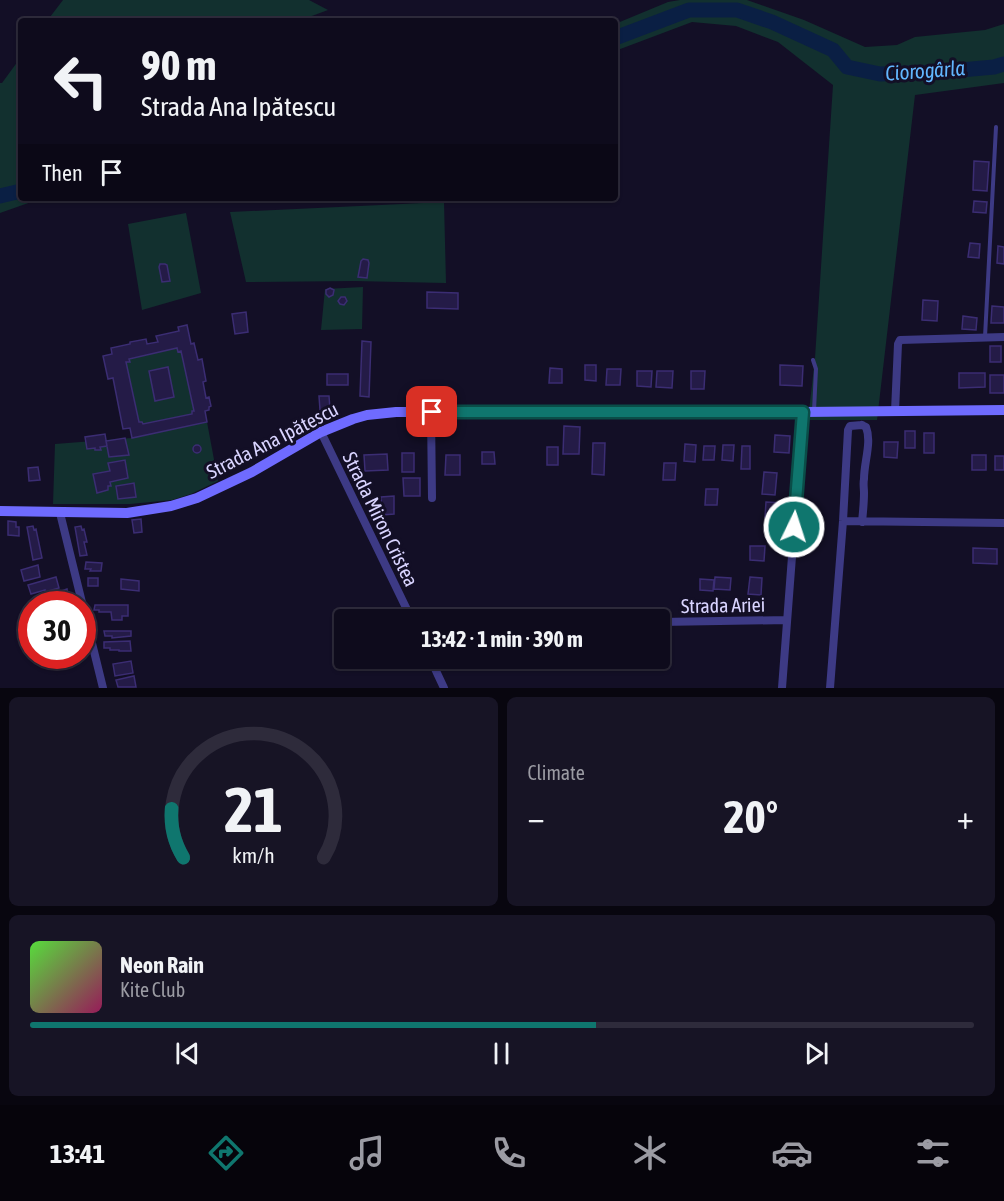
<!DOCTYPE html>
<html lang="en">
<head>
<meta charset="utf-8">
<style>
  body { margin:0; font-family:"Asap Condensed",sans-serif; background:#171425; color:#f1f3f6; height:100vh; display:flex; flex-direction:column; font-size:22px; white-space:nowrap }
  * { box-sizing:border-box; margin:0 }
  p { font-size:20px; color:#9b9ba3 }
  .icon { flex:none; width:33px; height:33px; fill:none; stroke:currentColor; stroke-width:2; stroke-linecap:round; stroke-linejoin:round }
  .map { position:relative; height:688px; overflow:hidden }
  .details { display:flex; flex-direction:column; gap:9px; padding:9px; background:#08060f; flex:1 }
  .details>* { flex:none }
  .guide { position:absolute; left:18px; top:18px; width:600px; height:183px; border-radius:6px; box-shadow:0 2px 4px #0004,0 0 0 2px #2e2b3b; background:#0e0b1c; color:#f1f3f6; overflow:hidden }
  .speed { position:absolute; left:18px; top:591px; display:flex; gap:12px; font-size:30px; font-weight:700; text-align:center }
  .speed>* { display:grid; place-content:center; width:78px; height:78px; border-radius:50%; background:#0e0b1c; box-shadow:0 2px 4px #0004,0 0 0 2px #2e2b3b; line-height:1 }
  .speed .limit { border:9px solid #d22; background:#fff; color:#111 }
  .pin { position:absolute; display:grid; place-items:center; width:51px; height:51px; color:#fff; margin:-26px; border-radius:12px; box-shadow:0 3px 9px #0006 }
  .me { position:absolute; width:66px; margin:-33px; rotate:4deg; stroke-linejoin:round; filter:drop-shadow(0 0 4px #0008) }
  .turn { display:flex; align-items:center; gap:21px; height:126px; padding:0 24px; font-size:27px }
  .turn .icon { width:78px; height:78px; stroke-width:2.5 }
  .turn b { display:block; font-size:42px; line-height:51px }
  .then { display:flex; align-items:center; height:57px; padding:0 24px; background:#0003; gap:12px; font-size:22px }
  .big { font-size:45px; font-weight:700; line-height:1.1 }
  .details .tile { flex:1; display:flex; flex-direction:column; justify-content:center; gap:9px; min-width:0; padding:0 21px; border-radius:9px; background:#171425 }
  .details .dial { align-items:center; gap:0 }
  .dial svg { height:156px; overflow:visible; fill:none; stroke:#2e2b3b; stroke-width:7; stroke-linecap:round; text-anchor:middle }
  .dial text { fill:#f1f3f6; stroke:none }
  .song { display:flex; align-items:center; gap:18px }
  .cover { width:72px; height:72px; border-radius:9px; background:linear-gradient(135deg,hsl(110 70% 55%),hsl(330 70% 35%)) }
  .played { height:6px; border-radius:3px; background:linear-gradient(90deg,#0f766e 60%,#2e2b3b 60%) }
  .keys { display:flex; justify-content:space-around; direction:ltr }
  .heat { display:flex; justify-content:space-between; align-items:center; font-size:33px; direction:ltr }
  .details .tiles { flex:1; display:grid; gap:9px; grid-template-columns:1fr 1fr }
  .tile:last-child { grid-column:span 2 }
  .trip { position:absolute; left:334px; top:609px; width:336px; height:60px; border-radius:6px; background:#0e0b1c; box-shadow:0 2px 4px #0004,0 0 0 2px #2e2b3b; font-weight:700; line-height:60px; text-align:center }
  .tab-bar { display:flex; height:96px; justify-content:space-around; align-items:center; background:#06040b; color:#9b9ba3 }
  .tab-bar .icon { width:42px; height:42px }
  .tab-bar .selected { color:#0f766e }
  .tab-bar b { font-size:27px; color:#f1f3f6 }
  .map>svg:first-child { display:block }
</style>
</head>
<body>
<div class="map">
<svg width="1004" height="688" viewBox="0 0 1004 688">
  <rect width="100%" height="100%" fill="#130f26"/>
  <path fill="#12302f" d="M63 0H309L328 10 301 20 302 21H47Z
    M680 0H747L804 20 865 47 897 45 915 37 985 30 1004 24V83L915 95 877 420H808L815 358 833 85 778 42 736 26 692 22 615 51V24L668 2Z
    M21 57V198H37L34 201 0 213V83H2Z
    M444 202 446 283 354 281 246 282 230 212Z
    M186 213 201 293 142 310 128 224Z
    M363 287 362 329 321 330 325 289Z
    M177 348 178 352 181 351 194 411H192V414L143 424 142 422H139L126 362H130L129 359Z
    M207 422 218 481 191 494 172 500 130 504H53L55 444 132 438Z"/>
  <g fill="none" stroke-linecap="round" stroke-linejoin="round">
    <path stroke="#0a1f44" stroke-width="15" d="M615 38 689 10H737L772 22 833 50 847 67 880 74 939 72 994 67 1004 64
      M0 196 21 191"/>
  </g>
  <path fill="#241b47" stroke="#3b2d73" stroke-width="1.5" fill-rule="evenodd" d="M974 161 989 162 987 191 973 190Z
    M974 201 987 202 986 213 973 212Z
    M970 243 980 244 979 258 968 257Z
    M998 246 1004 247V264L997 263Z
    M363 259 368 260 369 263 367 278 358 277 361 261Z
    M160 264H165L167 265 170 281 162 282 159 267Z
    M330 288 334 290 333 295 329 297 326 294V290Z
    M427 292 458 293V309L427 308Z
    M341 297H345L347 301 344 305 340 304 338 301Z
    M923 300 938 301 937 321 922 320Z
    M992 306 1004 307V323H991Z
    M246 312 248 332 235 334 232 314Z
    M963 316 977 318 976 330 962 329Z
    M187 325 191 344 194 343 198 360 202 359 206 381 203 382 206 398 209 397 211 406 209 407V410L205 411 207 422 132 438 130 428 123 429 113 378 108 379 103 356 112 354 111 348 130 344V342L146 339 147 344 158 342 156 336 179 331 178 327ZM177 348 178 352 181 351 194 411H192V414L143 424 142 422H139L126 362H130L129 359Z
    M362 341 371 342 369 397 360 396Z
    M990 346H1001V362H990Z
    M585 365H596V381L585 380Z
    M780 365 803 366 802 386 780 385Z
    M168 367 174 397 155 401 149 371Z
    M550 368 562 369V383H549Z
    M607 369H621L620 385H606Z
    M637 371H652L651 387 637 386Z
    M657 371H673L672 388 656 387Z
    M691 371H705L704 389H691Z
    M959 373H985V387L959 388Z
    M327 374H348V385H327Z
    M990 375H1004V393H990Z
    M319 396H329L330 409 320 410Z
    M564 426 580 427 579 454H563Z
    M905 431H915V448H905Z
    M924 433H934V453H924Z
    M105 434 107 446 100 447 101 450H95V448L87 449 85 437Z
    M775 435 790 436 789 453 774 452Z
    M125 438 129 455 109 457 106 441Z
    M884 442H898L897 458 884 457Z
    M593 443H605L604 475 592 474Z
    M685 444 696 445 695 462 684 461Z
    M193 449a4 4 0 1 1 8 0a4 4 0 1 1-8 0Z
    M723 445H734L733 461 722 460Z
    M704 446H715L714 460H703Z
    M742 446H750V469H741Z
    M547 447H558V465H547Z
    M482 452H494L495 464H482Z
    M402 453H414V472H402Z
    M387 454 388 470 365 471 364 455Z
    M446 455H460V475H445Z
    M972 455H986V470H972Z
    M995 456H1004V470H995Z
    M125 460 128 478 110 482 111 486H108V490L97 493 93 474 110 471 108 463Z
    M664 463H676L675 480H663Z
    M38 467 40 480 29 481 28 468Z
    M764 472 777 473 775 495 762 494Z
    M403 478H420V496H404Z
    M134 483 136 497 118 499 116 486Z
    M706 489H718L717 505H705Z
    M394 496V514L382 515 381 497Z
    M766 502 783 503 782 518 765 517Z
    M141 519 142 532 134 533 132 520Z
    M8 521 16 522V527H19V536L8 535Z
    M33 526 34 530 36 529 42 558 33 560 27 527Z
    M81 526 82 530 84 529 87 542H84L87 555 80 556 75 527Z
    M750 546H765L764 561 750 560Z
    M973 548 997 549V564L973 563Z
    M86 562 102 563 101 571H90L91 569H85Z
    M38 565 40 577 24 581 21 570Z
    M56 577 59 588 45 592V590L31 594 28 585Z
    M715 577 731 578 730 590 714 589Z
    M750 577 762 578 761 595 748 594Z
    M88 578H98V586H88Z
    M121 579 139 581V591L121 589Z
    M700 579 714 580 713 591 700 590Z
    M67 589 68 596 65 597 66 599 52 604 51 603 38 604 37 599Z
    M95 605H128V616H122V620H112L111 612H99V610H94Z
    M104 631H131V636L112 638V636H105Z
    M130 641 131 651H119V650H110V648H104V642Z
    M131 661 133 673 115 676 113 664Z
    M134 676 136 687H118L116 680Z"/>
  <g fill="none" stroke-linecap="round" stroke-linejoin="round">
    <path stroke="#3d3a85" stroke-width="4" d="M985 337 996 127
      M813 360 816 369 814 411"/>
    <path stroke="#3d3a85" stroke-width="8" d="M895 411 898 344 900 340 1004 337
      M431 412 432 498
      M862 425 866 427C872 442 864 462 864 479 863 484 864 488 864 493 864 503 863 512 862 522
      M321 432 412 620
      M60 513 103 688
      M843 521 1004 523
      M660 622 787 620
      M430 658 444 688
      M782 688 803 412
      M830 688 843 521 848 430 850 426 862 425"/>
    <path stroke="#6f6bff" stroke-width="10" d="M0 511 127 513 171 506 197 498 252 472 321 432 353 419 367 415 396 412H803L1004 410"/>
  </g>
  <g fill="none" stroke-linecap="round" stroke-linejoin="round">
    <g stroke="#0a4d48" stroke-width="15">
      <path id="route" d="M432 412H803L794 527"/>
    </g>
    <use href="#route" stroke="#0f766e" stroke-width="10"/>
  </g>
  <g text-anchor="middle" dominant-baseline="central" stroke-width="6" stroke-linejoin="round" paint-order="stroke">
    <g font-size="20" fill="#d9d4ff" stroke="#130f26">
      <text transform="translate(272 440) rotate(-27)">Strada Ana Ipătescu</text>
      <text transform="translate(381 519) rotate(64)">Strada Miron Cristea</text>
      <text transform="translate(723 605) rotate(-1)">Strada Ariei</text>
    </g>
    <g font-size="21" font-style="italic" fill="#62b6ff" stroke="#130f26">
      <text transform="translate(925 70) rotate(-4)">Ciorogârla</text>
    </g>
  </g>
</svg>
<div class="speed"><div class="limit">30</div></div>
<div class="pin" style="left:432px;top:412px;background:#d93025"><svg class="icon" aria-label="arrive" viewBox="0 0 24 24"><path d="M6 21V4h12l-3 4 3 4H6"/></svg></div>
<svg class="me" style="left:794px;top:527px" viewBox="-20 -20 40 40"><circle r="17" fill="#0f766e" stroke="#fff" stroke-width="3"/><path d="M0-11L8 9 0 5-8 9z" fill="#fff"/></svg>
<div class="trip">13:42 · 1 min · 390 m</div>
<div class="guide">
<div class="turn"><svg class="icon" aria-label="left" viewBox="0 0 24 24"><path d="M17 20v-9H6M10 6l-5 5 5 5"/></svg><div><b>90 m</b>Strada Ana Ipătescu</div></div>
<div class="then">Then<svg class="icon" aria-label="arrive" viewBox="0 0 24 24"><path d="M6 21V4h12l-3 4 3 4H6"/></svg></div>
</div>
</div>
<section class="details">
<div class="tiles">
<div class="tile dial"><svg viewBox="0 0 100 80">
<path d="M14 69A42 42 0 1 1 86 69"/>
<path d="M14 69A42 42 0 0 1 8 44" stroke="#0f766e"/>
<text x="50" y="56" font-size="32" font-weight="700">21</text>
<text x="50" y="72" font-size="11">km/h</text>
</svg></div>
<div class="tile"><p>Climate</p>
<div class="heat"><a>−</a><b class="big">20°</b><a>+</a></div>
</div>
<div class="tile">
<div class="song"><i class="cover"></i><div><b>Neon Rain</b><p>Kite Club</p></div></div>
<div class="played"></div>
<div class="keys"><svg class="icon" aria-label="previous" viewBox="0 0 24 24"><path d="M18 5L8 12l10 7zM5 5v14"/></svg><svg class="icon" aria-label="pause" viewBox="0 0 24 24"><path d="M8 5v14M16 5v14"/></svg><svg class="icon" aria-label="next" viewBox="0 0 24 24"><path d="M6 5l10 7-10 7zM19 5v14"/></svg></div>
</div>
</div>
</section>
<nav class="tab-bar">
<b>13:41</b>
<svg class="icon selected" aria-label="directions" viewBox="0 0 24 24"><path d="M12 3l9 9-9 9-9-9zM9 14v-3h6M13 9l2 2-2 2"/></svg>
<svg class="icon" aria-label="music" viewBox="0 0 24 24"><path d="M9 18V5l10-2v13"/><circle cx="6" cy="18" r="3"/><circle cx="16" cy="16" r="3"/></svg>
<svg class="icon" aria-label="phone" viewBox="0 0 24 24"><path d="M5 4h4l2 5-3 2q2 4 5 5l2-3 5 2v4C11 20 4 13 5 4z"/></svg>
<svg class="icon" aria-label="climate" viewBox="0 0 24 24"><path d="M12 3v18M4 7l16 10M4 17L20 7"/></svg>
<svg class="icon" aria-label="car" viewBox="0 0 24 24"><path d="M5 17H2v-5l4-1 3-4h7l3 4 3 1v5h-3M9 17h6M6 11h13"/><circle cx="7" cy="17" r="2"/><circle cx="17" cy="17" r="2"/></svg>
<svg class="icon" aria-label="filters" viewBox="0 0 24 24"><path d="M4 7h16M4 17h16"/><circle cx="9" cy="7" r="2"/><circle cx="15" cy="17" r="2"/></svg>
</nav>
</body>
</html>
